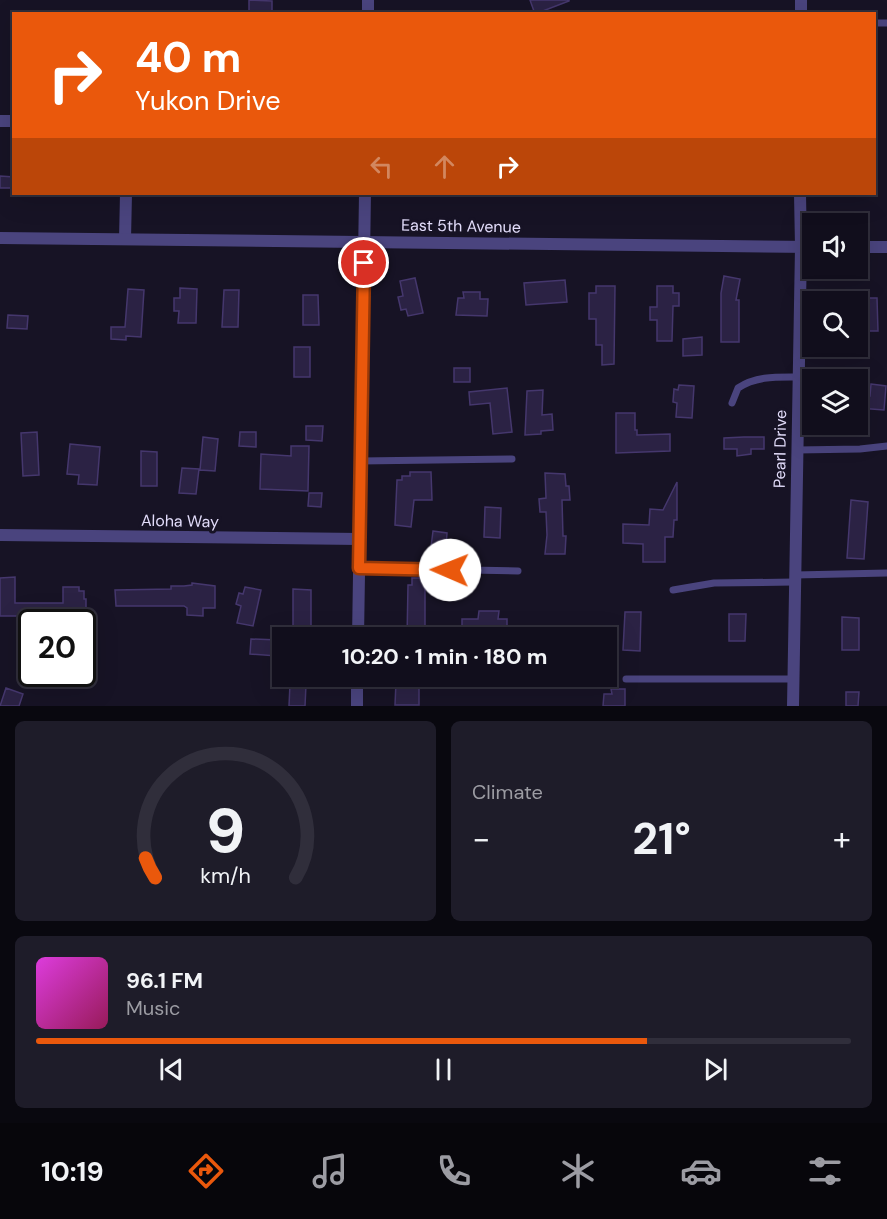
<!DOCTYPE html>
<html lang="en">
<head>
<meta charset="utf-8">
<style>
  body { margin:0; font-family:"DM Sans",sans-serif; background:#1e1c29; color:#f1f3f6; height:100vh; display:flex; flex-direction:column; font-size:22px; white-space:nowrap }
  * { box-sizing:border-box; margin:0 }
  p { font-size:20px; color:#9c9ca3 }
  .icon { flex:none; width:33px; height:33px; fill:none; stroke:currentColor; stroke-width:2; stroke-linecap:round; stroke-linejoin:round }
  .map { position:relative; height:706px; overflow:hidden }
  .details { display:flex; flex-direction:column; gap:15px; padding:15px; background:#09080f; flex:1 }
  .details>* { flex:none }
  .banner { position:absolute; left:12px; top:12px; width:864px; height:183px; border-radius:0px; box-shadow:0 6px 24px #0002,0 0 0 2px #302e3b; background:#ea580c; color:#fff; overflow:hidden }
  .tools { position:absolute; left:802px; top:213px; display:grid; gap:12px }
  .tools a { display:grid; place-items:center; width:66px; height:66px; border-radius:0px; background:#110e1c; box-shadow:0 6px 24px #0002,0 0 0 2px #302e3b; font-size:30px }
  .speed { position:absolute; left:18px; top:609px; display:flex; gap:12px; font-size:30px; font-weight:700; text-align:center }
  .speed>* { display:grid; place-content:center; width:78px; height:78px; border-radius:50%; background:#110e1c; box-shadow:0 6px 24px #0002,0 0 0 2px #302e3b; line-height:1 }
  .speed .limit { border:3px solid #111; border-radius:9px; background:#fff; color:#111 }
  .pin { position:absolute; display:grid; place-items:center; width:51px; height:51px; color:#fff; margin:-26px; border:3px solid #fff; border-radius:50%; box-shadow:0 2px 6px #0007 }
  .me { position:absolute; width:66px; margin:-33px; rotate:271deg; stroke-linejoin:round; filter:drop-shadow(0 0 4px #0008) }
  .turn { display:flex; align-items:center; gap:21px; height:126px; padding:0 24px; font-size:27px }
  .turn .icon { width:78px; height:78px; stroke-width:2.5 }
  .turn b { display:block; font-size:42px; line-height:51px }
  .lanes { display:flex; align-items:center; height:57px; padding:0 24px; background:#0003; justify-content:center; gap:30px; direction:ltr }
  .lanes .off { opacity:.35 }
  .big { font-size:45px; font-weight:700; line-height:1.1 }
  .details .widget { flex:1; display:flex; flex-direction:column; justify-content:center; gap:9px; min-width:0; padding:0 21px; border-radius:9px; background:#1e1c29 }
  .details .dial { align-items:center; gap:0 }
  .dial svg { height:156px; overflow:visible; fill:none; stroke:#302e3b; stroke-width:7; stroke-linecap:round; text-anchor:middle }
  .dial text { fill:#f1f3f6; stroke:none }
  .song { display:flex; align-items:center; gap:18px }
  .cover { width:72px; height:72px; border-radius:9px; background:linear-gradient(135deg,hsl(300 70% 55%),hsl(330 70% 35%)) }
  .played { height:6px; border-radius:3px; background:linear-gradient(90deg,#ea580c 75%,#302e3b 75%) }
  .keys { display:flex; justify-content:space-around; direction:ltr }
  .heat { display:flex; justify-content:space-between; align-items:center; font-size:33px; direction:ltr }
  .details .tiles { flex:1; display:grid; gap:15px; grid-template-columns:1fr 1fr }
  .widget:last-child { grid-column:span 2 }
  .trip { position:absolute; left:272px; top:627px; width:345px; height:60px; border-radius:0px; background:#110e1c; box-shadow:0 6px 24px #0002,0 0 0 2px #302e3b; font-weight:700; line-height:60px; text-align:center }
  .tab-bar { display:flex; height:96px; justify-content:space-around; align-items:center; background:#07060b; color:#9c9ca3 }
  .tab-bar .icon { width:42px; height:42px }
  .tab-bar .current { color:#ea580c }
  .tab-bar b { font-size:27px; color:#f1f3f6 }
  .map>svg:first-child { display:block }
</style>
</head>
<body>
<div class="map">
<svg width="887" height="706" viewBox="0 0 887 706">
  <rect width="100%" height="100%" fill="#171325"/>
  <path fill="#2b2244" stroke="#45376d" stroke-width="1.5" d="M249 0 272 1V13L249 12Z
    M530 0H569V1L535 14Z
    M0 176 14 177V188H0Z
    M724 276 740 279 736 300H739V342H721V293Z
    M415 278 423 313 408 316 406 309 401 310 398 297 403 296 400 281Z
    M565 280 567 302 526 305 524 283Z
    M596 286H615L614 364 602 365V345H596V319H589V293H596Z
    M657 286H673V293H679V306H673L672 341H657V320H650V307H657Z
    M180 288 197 289 196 323H178L179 311H174V298H180Z
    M128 289 144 290 141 337 126 336V340L111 339V327H125Z
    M224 290H239L238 327H222Z
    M463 292H480V299H488L487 316 456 315 458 298H464Z
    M303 295H318L319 325H303Z
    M858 298H877L878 331H863L864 320H858Z
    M8 315 28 316 27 329 7 328Z
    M702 337V355L683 356V339Z
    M294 347H310V377H294Z
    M454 368H470V382H454Z
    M871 384 886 386 884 410 858 408V395L870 396Z
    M679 385 694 386 692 418 676 417 677 403 673 402 674 389 678 390Z
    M507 388 512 432 493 434 490 403 470 405 469 392Z
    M543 390 542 415 552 414 553 430 541 431V434L525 435 527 391Z
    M616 413H635V430H637V435L670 434V451L616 453Z
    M306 426H323L322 441 306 440Z
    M37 432 39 475 23 476 21 433Z
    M240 432H256V447L239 446Z
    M203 437 218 439 215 471 200 470Z
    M744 437H764V449H751V454L737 456V449H724V438Z
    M70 444 100 447 97 485 78 484 79 475 67 474Z
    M291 446H309L308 491 260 489 261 454 291 456Z
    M141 451 157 452V486H141Z
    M182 468 199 469 196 494 179 493Z
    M410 472H431L432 500H414L411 527 395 525 397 480H402V476H410Z
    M545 473 565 474 566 486H569L570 500H562L563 536H566L565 554H545L547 535 546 512H540L539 499 546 498Z
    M677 482V520H674L673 537H665V562H643V544L623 543V524L649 525 650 509 663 510Z
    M309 493H322L321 507 308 506Z
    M851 500 868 502 864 559 847 558Z
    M485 507 501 508 500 538 484 537Z
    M433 531 447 533 446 548 431 547Z
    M15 577V603H63V587H79V591H84V599H86V618H84V622H72V619L47 618V621H29V616H0V578Z
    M412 578H425V638H407L408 585H412Z
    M192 583 215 586V608H203V616L187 615V608L184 606H116L115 590 171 589V586H184L192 585Z
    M245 587 261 590 253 626 237 623 241 606 236 604 239 593 243 594Z
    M293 589 311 590V636H293Z
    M479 611H499L498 619H507V638L462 637V619H478Z
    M625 612H641L640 651 623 650Z
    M729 614H746L745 641H729Z
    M842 617 859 618V650H842Z
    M251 639 278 640 277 656 250 654Z
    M396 682 419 683V705H395Z
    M290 684 306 685 305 706H289Z
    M6 688 23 694 19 706H0Z
    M611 689H625V706H603L604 694H612Z
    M846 692H859L858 706H846Z"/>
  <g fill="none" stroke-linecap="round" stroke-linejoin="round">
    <path stroke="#4a447e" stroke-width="7" d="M874 23H887
      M732 403 738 388C756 376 776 377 798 377
      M797 450 860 449 887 446
      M360 461 512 459
      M359 568 518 571
      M795 575 887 573
      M673 590 714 583 794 582
      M626 679H793"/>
    <path stroke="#4a447e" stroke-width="12" d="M368 14V0
      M801 14V0
      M0 121H14
      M125 239 126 194
      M0 535 359 539
      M358 638 365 194
      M357 706V676
      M793 706 801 247 800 194"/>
    <path stroke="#4a447e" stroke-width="12" d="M0 238 813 247
      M858 247H887"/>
  </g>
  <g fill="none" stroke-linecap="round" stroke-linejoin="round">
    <g stroke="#983908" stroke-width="15">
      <path id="route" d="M364 263 359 568 450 570"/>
    </g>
    <use href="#route" stroke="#ea580c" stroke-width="10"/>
  </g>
  <g text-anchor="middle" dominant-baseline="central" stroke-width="6" stroke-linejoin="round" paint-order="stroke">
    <g font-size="16" fill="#e2dcfa" stroke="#171325">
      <text transform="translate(461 226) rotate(1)">East 5th Avenue</text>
      <text transform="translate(780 449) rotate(-89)">Pearl Drive</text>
      <text transform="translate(180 521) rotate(1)">Aloha Way</text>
    </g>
  </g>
</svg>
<div class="tools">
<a><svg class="icon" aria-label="sound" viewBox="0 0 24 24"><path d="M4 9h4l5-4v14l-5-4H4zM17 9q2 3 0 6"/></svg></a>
<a><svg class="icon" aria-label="search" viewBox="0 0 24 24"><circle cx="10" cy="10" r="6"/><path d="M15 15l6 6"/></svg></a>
<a><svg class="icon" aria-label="layers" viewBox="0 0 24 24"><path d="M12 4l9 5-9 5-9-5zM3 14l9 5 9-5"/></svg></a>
</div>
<div class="speed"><div class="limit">20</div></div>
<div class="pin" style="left:364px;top:263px;background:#d93025"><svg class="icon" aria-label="arrive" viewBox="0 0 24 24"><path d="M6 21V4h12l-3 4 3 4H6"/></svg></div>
<svg class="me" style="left:450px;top:570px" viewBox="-20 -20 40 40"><circle r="19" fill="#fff"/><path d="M0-13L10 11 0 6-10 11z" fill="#ea580c"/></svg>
<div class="trip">10:20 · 1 min · 180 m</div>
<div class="banner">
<div class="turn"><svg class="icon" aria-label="right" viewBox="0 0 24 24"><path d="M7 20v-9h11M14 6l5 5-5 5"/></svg><div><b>40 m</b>Yukon Drive</div></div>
<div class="lanes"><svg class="icon off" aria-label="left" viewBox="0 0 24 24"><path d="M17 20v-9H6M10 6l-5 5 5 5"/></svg><svg class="icon off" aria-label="ahead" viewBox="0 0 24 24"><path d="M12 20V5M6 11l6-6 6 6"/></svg><svg class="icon" aria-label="right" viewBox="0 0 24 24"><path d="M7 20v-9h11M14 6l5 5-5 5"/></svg></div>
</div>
</div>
<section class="details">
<div class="tiles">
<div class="widget dial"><svg viewBox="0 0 100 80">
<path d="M14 69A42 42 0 1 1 86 69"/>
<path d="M14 69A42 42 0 0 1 9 59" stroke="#ea580c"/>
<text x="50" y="56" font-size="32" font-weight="700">9</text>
<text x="50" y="72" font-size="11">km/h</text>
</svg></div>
<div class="widget"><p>Climate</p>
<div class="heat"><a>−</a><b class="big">21°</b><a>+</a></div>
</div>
<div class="widget">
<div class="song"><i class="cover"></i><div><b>96.1 FM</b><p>Music</p></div></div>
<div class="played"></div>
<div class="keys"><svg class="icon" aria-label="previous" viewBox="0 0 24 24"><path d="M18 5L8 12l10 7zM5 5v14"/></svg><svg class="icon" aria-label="pause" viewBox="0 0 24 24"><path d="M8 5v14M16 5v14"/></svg><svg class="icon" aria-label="next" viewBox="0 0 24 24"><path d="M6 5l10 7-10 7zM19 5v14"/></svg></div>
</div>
</div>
</section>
<nav class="tab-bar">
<b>10:19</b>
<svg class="icon current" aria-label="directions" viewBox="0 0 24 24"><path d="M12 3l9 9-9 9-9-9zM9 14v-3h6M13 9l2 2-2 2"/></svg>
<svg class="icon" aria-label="music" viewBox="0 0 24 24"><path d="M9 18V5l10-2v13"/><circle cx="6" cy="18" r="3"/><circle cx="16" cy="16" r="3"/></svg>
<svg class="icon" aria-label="phone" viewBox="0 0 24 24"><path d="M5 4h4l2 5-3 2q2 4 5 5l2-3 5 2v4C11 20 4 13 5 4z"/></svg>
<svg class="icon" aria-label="climate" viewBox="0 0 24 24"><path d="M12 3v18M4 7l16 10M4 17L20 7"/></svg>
<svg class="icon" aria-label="car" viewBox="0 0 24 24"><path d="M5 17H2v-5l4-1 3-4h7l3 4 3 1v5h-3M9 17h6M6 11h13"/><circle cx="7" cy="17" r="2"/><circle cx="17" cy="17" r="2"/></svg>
<svg class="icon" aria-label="filters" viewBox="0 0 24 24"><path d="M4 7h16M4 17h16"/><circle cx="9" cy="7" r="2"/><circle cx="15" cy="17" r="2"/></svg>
</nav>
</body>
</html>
